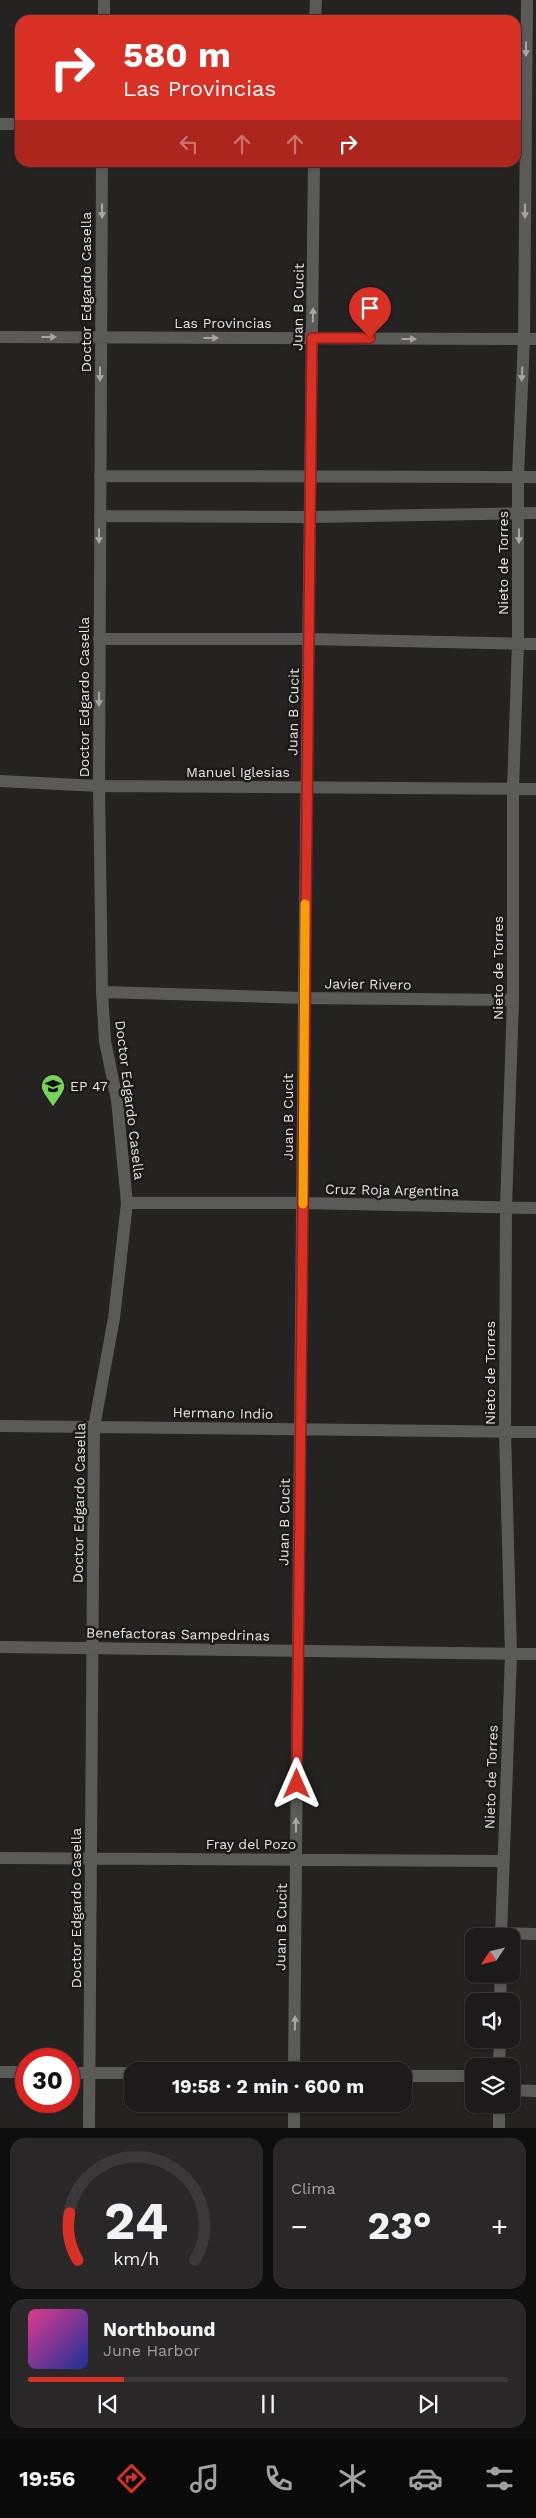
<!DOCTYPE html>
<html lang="es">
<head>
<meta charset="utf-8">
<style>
  body { margin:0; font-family:"Work Sans",sans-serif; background:#292727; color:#f1f3f6; height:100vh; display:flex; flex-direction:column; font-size:19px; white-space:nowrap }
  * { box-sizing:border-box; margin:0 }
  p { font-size:16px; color:#a0a1a2 }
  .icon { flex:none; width:28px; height:28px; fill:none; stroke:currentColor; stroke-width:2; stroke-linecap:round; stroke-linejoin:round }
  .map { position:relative; height:2128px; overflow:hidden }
  .side { display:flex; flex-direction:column; gap:10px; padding:10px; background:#0f0e0e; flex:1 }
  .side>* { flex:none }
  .top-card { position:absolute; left:15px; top:15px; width:506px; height:152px; border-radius:15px; box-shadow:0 1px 4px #0004,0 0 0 1px #3a3839; background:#d93025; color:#fff; overflow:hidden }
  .needle { width:32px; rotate:235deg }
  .tools { position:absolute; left:465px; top:1928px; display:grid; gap:10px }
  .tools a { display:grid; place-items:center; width:55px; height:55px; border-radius:10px; background:#1c1a1a; box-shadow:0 1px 4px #0004,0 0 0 1px #3a3839; font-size:25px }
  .speed { position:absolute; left:15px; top:2048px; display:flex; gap:10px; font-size:25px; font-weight:700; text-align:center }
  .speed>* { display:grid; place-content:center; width:65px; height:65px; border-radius:50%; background:#1c1a1a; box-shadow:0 1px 4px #0004,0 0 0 1px #3a3839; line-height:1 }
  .speed .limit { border:8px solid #d22; background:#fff; color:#111 }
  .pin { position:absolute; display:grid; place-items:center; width:42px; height:42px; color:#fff; margin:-51px -21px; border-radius:50% 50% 50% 0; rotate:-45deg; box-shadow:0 0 5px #0007 }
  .pin .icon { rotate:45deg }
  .me { position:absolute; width:55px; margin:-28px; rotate:0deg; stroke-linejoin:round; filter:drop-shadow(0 0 4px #0008) }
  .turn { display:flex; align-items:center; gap:18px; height:105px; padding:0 25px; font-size:22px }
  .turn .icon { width:65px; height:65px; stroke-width:2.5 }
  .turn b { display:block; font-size:35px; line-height:42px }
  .lanes { display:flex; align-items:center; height:48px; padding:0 25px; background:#0003; justify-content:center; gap:25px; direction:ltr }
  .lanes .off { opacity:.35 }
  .big { font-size:38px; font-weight:700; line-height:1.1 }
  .side .card { flex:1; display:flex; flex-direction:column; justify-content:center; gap:8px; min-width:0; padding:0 18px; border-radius:15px; background:#292727 }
  .side .dial { align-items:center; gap:0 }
  .dial svg { height:130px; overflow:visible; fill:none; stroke:#3a3839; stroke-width:7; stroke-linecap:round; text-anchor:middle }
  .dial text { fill:#f1f3f6; stroke:none }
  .song { display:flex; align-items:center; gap:15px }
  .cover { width:60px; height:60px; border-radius:8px; background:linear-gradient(135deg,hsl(330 70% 55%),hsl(230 70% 35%)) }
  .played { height:5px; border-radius:2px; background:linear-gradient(90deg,#d93025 20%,#3a3839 20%) }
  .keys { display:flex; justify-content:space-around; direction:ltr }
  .heat { display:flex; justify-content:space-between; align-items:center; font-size:28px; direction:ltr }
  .side .tiles { flex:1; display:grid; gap:10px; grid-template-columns:1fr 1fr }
  .card:last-child { grid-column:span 2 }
  .trip { position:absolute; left:124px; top:2062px; width:288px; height:50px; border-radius:15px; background:#1c1a1a; box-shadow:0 1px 4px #0004,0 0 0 1px #3a3839; font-weight:700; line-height:50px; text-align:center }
  .tab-bar { display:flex; height:80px; justify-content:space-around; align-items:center; background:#0b0a0a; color:#a0a1a2 }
  .tab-bar .icon { width:35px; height:35px }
  .tab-bar .on { color:#d93025 }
  .tab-bar b { font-size:22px; color:#f1f3f6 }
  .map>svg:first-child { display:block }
</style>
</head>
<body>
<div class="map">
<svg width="536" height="2128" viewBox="0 0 536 2128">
  <rect width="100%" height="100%" fill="#252222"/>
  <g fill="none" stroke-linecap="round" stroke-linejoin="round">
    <path stroke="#5a5b59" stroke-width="12" d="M104 20V0
      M315 20 316 0
      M0 124H20
      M0 337 536 339
      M100 476 536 477
      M100 516 311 517 536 513
      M99 639H309L536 644
      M0 781 99 786 536 789
      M102 992 304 998 513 1000
      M127 1203H303L536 1208
      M0 1426 536 1432
      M0 1647 536 1654
      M0 1858 502 1861
      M501 1933 536 1934
      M501 1936 511 1654 505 1432 506 1207 513 1000V789L518 643V476L524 339 527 0
      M500 2001 501 1974
      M499 2066 500 2039
      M294 2071 304 998 314 162
      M0 2072H26
      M69 2073H132
      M402 2076H474
      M511 2090 536 2091
      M89 2128 94 1427 114 1318 127 1203 117 1100 105 1041 102 992 99 786 102 162
      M294 2128V2104
      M499 2128V2104"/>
  </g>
  <defs><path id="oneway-solid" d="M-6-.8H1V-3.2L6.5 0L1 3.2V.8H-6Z" transform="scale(1.25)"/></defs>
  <g fill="#a7a6a5">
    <use href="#oneway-solid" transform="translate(526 49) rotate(90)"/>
    <use href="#oneway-solid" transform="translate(102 211) rotate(90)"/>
    <use href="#oneway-solid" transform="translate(525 211) rotate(90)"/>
    <use href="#oneway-solid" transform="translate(313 315) rotate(-89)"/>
    <use href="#oneway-solid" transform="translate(49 337)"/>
    <use href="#oneway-solid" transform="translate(211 338)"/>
    <use href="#oneway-solid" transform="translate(409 339)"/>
    <use href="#oneway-solid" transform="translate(100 374) rotate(90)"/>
    <use href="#oneway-solid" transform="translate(522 374) rotate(93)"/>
    <use href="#oneway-solid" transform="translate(99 536) rotate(90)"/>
    <use href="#oneway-solid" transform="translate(519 536) rotate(90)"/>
    <use href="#oneway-solid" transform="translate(99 699) rotate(90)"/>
    <use href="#oneway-solid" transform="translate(296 1825) rotate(-90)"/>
    <use href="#oneway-solid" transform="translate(295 2023) rotate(-89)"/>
  </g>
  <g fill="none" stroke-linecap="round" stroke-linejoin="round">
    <g stroke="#8d1f18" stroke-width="12">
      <path id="route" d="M297 1784 312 338H370"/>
    </g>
    <use href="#route" stroke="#d93025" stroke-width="9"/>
    <path stroke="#f59e0b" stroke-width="9" d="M303 1204 305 904"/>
  </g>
  <defs>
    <g id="school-pin" transform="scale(1.25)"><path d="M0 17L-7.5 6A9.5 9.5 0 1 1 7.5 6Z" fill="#77d259" stroke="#1c1919"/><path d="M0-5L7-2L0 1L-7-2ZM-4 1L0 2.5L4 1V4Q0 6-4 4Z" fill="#111"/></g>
  </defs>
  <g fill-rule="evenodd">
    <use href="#school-pin" x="53" y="1086"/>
  </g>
  <g text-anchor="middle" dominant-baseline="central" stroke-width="5" stroke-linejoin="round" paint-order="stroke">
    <g font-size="14" fill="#e6e3e3" stroke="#1c1919">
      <text transform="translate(86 292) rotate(-90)">Doctor Edgardo Casella</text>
      <text transform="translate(298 307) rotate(-89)">Juan B Cucit</text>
      <text x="223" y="323">Las Provincias</text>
      <text transform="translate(503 563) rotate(-90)">Nieto de Torres</text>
      <text transform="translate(84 697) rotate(-90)">Doctor Edgardo Casella</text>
      <text transform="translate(293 712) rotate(-89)">Juan B Cucit</text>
      <text x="238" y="772">Manuel Iglesias</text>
      <text transform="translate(498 968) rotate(-90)">Nieto de Torres</text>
      <text transform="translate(368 984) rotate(1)">Javier Rivero</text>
      <text transform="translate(130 1100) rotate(83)">Doctor Edgardo Casella</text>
      <text transform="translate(288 1117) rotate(-90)">Juan B Cucit</text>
      <text transform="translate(392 1190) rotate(1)">Cruz Roja Argentina</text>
      <text transform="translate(490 1373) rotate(-90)">Nieto de Torres</text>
      <text transform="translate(223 1413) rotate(1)">Hermano Indio</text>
      <text transform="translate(79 1503) rotate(-89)">Doctor Edgardo Casella</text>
      <text transform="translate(284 1522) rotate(-89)">Juan B Cucit</text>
      <text transform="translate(178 1634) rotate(1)">Benefactoras Sampedrinas</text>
      <text transform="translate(491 1777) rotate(-88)">Nieto de Torres</text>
      <text x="251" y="1844">Fray del Pozo</text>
      <text transform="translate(76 1908) rotate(-90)">Doctor Edgardo Casella</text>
      <text transform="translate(281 1927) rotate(-89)">Juan B Cucit</text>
    </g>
    <g font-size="14" fill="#e6e3e3" stroke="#1c1919" text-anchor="start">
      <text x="70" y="1086">EP 47</text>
    </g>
  </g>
</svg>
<div class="tools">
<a><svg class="needle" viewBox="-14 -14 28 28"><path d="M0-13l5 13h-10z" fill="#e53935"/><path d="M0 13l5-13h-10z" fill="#a0a1a2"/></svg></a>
<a><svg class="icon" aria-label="sound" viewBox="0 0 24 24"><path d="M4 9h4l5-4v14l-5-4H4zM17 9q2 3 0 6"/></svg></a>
<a><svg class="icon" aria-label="layers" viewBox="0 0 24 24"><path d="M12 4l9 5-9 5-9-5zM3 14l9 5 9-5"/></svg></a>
</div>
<div class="speed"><div class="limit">30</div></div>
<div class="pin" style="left:370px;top:338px;background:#d93025"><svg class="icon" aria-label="arrive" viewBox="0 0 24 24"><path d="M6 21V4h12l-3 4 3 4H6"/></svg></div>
<svg class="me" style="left:297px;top:1784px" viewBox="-20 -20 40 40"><path d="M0-17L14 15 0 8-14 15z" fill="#d93025" stroke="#fff" stroke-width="4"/></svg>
<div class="trip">19:58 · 2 min · 600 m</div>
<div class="top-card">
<div class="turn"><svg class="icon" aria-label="right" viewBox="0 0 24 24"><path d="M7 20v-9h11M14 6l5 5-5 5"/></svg><div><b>580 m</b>Las Provincias</div></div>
<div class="lanes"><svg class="icon off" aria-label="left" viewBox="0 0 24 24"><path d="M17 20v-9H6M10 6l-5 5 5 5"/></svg><svg class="icon off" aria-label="ahead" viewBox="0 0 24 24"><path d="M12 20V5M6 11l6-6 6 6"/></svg><svg class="icon off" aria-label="ahead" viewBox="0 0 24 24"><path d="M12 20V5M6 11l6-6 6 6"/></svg><svg class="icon" aria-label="right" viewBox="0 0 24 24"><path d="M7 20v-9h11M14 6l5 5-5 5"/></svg></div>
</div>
</div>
<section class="side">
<div class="tiles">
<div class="card dial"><svg viewBox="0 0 100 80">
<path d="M14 69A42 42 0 1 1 86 69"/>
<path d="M14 69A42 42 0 0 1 9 40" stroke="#d93025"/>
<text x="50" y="56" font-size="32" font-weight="700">24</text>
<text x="50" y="72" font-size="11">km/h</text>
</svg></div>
<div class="card"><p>Clima</p>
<div class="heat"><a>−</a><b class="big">23°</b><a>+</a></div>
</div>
<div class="card">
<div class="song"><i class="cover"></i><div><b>Northbound</b><p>June Harbor</p></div></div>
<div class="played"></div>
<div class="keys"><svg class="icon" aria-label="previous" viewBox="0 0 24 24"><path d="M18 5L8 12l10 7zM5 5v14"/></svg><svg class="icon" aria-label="pause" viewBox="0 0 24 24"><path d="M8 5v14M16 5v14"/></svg><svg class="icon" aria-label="next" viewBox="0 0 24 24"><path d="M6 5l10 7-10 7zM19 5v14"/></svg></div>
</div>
</div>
</section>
<nav class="tab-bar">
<b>19:56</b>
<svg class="icon on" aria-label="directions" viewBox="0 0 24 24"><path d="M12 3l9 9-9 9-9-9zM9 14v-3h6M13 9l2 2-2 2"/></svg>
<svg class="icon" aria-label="music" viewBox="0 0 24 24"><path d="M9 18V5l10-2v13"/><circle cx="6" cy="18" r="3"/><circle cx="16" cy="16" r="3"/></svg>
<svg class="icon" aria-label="phone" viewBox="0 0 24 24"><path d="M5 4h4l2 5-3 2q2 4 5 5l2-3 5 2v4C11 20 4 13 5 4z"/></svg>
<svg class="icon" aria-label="climate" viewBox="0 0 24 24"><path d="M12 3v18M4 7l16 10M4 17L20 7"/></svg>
<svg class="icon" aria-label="car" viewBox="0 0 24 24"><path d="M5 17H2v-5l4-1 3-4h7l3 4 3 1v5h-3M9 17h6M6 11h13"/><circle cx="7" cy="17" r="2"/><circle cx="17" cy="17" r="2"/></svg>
<svg class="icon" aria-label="filters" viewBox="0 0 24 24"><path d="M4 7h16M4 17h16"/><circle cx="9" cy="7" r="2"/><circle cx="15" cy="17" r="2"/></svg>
</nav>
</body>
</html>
